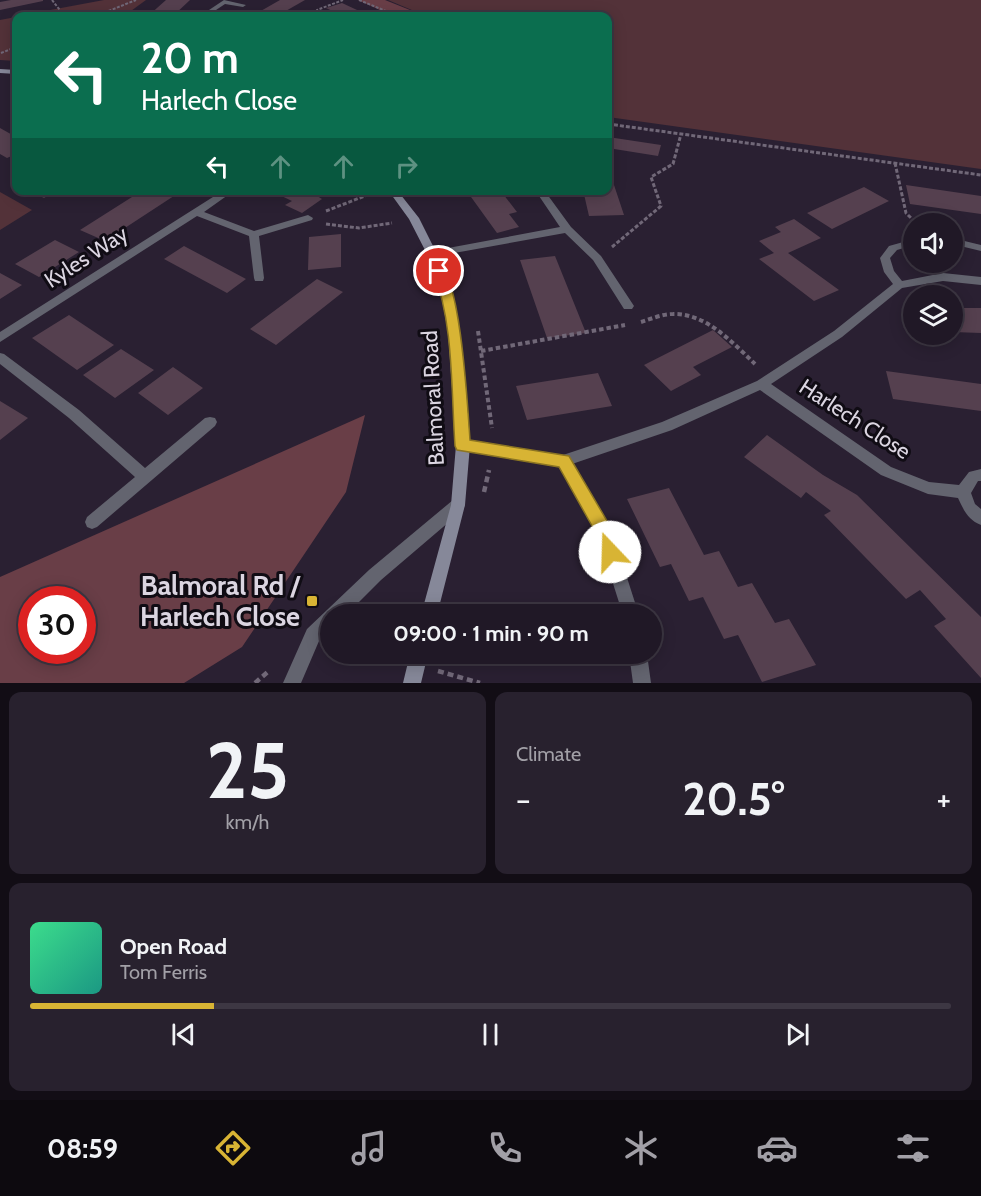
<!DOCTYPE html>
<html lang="en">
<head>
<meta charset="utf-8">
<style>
  body { margin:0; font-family:Cabin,sans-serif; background:#28212e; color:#f1f3f6; height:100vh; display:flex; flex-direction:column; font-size:22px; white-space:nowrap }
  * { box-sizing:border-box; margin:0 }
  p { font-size:20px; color:#a2a0a7 }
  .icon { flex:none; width:33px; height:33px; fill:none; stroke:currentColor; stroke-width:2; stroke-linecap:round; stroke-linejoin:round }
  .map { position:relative; height:683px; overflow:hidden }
  .side { display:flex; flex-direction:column; gap:9px; padding:9px; background:#120d15; flex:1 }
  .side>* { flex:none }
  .banner { position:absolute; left:12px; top:12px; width:600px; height:183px; border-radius:12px; box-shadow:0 3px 15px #0003,0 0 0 2px #3d3743; background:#0b6e4f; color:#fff; overflow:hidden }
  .controls { position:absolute; left:903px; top:213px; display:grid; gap:12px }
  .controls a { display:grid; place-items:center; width:60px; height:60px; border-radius:50%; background:#201826; box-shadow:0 3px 15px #0003,0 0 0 2px #3d3743; font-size:30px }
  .speed { position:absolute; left:18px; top:586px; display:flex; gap:12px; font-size:30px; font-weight:700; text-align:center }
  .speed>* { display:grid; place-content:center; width:78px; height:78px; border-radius:50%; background:#201826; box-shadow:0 3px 15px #0003,0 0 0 2px #3d3743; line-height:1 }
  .speed .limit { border:9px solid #d22; background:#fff; color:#111 }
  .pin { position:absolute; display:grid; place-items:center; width:51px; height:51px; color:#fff; margin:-26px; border:3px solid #fff; border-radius:50%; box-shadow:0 2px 6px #0007 }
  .me { position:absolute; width:66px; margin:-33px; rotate:339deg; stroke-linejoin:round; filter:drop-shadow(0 0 4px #0008) }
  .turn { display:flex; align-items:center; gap:21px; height:126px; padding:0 30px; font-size:27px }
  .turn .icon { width:78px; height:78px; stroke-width:2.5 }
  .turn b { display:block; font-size:42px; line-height:51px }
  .lanes { display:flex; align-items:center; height:57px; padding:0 30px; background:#0003; justify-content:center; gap:30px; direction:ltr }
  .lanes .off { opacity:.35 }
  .big { font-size:45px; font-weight:700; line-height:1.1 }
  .side .widget { flex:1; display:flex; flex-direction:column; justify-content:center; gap:9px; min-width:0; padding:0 21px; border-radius:12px; background:#28212e }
  .side .dial { align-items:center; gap:0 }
  .dial b { font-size:78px; line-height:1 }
  .song { display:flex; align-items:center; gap:18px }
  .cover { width:72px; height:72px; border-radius:9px; background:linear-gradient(135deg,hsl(150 70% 55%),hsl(170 70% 35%)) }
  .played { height:6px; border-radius:3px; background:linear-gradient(90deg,#d8b434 20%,#3d3743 20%) }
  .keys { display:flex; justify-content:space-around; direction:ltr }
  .heat { display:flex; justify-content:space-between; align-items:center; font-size:33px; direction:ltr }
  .side .tiles { flex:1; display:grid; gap:9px; grid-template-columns:1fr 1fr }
  .widget:last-child { grid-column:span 2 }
  .trip { position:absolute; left:320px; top:604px; width:342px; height:60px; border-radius:30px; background:#201826; box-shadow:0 3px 15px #0003,0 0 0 2px #3d3743; font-weight:700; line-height:60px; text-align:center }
  .dock { display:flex; height:96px; justify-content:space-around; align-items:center; background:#0d0a0f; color:#a2a0a7 }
  .dock .icon { width:42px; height:42px }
  .dock .on { color:#d8b434 }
  .dock b { font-size:27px; color:#f1f3f6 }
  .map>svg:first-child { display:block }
</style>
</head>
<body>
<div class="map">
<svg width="981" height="683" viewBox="0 0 981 683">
  <rect width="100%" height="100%" fill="#2a2032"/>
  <path fill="#533239" d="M104 0H146L124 16H18Z
    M388 0H981V169L608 117V16H426Z
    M16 17V61L0 60V20Z
    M0 192 32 210 0 230Z"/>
  <path fill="#693e47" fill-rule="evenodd" d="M358 0H385L425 16H393Z
    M365 415 346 492 242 647 184 683H0V577ZM32 600H82V651H32Z"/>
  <path fill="#55404f" d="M11 0H43V1L0 10V2Z
    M166 0H190L173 16H148Z
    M280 0H305L277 16 259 12Z
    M342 3 370 16H343L326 8Z
    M0 128 16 137V154L7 158 0 154Z
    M608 137 661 145 658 156 608 148Z
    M608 176H611L624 215 589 216 583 190H608Z
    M906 185 981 196V214L910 204Z
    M864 187 889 201 832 229 807 213Z
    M28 190H57L44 198Z
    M143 190H183L105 241 80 230Z
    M269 190H307L322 199 302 213 285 205 292 201Z
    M466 190H500L517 212 509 214 519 227 497 233Z
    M794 219 821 238 788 253 839 290 814 301 759 259 774 253 759 241 781 232 775 227Z
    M341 234V267L308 270 309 237Z
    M55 240 79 252 39 277 15 264Z
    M184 246 246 279 227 293 164 259Z
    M555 256 586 333 547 338 520 260Z
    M0 273 22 285 0 299Z
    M317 279 343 292 276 345 250 329Z
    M952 308H981V333L953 332Z
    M69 315 114 345 77 370 32 338Z
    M713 330 732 347 693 367 701 375 671 391 644 365Z
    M121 349 154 370 115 398 83 375Z
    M173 367 203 388 168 415 138 393Z
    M886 371 981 384V411L893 399Z
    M598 373 612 406 527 420 516 386Z
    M0 401 28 418 0 440Z
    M767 435 823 475 857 495 981 617V678L934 626 946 619 920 590 906 599 824 515 831 511 806 492 801 498 744 457Z
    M669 488 704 555 719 551 738 587 752 583 775 623 789 619 816 665 762 682 738 635 724 639 703 597 689 601 671 564 660 567 627 499Z"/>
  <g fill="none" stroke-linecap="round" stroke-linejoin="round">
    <path stroke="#716878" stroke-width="2" stroke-dasharray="3 1.5" stroke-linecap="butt" d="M52 0 63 14 70 16
      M359 0 398 16
      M96 16 136 0
      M326 16 317 10 343 0
      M1 53 16 47"/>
    <path stroke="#716878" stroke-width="3" stroke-dasharray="4 2" stroke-linecap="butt" d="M608 124 981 175
      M895 163 906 213 917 224
      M326 211 375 192
      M326 224 359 228 392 223
      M612 247 661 206 651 177 673 164 681 134"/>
    <path stroke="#716878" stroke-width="4" stroke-dasharray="4.5 3" stroke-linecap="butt" d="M641 322C651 319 662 314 673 314 706 313 733 343 755 364
      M478 331 492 428
      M481 351 625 325"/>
    <path stroke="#716878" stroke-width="4.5" stroke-dasharray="6 4" stroke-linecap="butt" d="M484 492 489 470
      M438 671 480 683
      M255 683 270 670"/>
    <path fill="#63646f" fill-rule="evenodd" d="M458 499 463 500 465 505 463 510 381 580 346 615H330V630L319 641 301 683H283L307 629 369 570 453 500Z"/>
    <path fill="#63646f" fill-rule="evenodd" d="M224 0 246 5 243 7 225 4 207 16H200Z
      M13 106H16V122L10 117Z
      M224 190H235L204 212 254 231 308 215 313 218 312 220 259 236 264 278 263 281H255L254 278 249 236 197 216 0 342V332Z
      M535 190H544L571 227 601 256 634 306 632 309H624L593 260 565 233 432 257 427 254 432 251 560 227Z
      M952 238 981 245V251L952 244Z
      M914 239V245L897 250 890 258 894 271 902 281 943 273 981 277V285L943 281 902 288 842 337 771 384 891 467 929 482 959 485 969 472 981 469V481H978L971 493 975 504 981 509V525C968 520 963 509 958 498L928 494 881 475 760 390 672 430 572 464 612 531 639 615H623L597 533 559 466 463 451 458 449 456 445 458 441 463 439 563 455 662 422 757 381 834 331 893 284 884 272 880 258 889 246Z
      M0 353 4 354 79 410 145 468 205 418 210 417 215 418 217 422 215 426 97 527 92 529 87 527 85 522 87 517 135 477 69 418 0 364Z
      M629 654H647L651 683H633Z"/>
    <path fill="#868899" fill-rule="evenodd" d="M0 69 16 70V74L0 73Z
      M388 190H397L419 218 437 254 452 289 460 332 470 445 465 505 437 615H421L451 505 456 445 448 332 440 289 427 254 409 219Z
      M410 654H428L421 683H403Z"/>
  </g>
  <path fill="#d8b434" stroke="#8c7522" stroke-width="1.5" d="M439 267C461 274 468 414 470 440L569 456 610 526 619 552 617 558 610 560 604 558 596 533 559 467 457 450 455 446C451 390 454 323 433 271Z"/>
  <rect fill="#d8b434" stroke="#100c14" stroke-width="2" x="306" y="595" width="12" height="12" rx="3"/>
  <g text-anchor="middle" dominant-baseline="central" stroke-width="6" stroke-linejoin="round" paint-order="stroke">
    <g font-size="22" fill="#dbd5e1" stroke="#100c14">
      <text transform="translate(86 257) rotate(-33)">Kyles Way</text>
      <text transform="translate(433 398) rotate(-93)">Balmoral Road</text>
      <text transform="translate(855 419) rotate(33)">Harlech Close</text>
    </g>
    <g font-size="27" font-weight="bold" fill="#dbd5e1" stroke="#100c14" text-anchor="end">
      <text x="300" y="585">Balmoral Rd /<tspan x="300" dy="31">Harlech Close</tspan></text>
    </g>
  </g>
</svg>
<div class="controls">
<a><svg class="icon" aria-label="sound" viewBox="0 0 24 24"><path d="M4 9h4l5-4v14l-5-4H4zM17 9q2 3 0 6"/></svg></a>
<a><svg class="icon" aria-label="layers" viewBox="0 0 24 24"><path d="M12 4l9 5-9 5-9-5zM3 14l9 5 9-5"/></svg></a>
</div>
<div class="speed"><div class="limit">30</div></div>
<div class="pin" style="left:439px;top:271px;background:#d93025"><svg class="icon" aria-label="arrive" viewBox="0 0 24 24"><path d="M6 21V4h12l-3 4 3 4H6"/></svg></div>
<svg class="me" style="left:610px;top:552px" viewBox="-20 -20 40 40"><circle r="19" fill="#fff"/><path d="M0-13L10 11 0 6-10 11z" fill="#d8b434"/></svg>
<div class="trip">09:00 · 1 min · 90 m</div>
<div class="banner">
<div class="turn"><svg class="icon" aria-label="left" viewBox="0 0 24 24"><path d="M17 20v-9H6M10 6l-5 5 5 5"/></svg><div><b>20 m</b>Harlech Close</div></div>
<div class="lanes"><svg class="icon" aria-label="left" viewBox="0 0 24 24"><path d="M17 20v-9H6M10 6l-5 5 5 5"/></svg><svg class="icon off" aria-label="ahead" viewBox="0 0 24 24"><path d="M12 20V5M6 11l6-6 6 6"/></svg><svg class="icon off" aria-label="ahead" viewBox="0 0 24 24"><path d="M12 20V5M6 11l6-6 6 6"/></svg><svg class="icon off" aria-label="right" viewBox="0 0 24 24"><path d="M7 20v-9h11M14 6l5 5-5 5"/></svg></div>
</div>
</div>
<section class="side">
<div class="tiles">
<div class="widget dial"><b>25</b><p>km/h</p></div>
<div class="widget"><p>Climate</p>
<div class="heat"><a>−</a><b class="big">20.5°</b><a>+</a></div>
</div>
<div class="widget">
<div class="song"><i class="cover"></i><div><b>Open Road</b><p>Tom Ferris</p></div></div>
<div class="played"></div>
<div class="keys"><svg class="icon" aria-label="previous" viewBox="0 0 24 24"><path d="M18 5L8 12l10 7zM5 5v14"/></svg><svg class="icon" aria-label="pause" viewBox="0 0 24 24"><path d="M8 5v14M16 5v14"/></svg><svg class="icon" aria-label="next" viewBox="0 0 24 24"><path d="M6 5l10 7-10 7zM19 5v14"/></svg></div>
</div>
</div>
</section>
<nav class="dock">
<b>08:59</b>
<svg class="icon on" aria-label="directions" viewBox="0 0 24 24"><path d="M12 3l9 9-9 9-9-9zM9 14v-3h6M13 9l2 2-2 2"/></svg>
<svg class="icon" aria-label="music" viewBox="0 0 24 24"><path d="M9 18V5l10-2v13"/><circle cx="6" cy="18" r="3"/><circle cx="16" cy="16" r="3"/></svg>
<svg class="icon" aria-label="phone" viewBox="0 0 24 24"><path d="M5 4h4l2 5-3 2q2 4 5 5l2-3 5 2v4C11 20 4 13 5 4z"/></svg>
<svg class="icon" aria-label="climate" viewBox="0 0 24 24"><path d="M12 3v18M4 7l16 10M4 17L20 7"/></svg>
<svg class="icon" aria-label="car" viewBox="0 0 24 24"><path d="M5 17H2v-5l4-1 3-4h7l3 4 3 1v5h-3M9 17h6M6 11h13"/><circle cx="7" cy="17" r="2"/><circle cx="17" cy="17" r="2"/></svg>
<svg class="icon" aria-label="filters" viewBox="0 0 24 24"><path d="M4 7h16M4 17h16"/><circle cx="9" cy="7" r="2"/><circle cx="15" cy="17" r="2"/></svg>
</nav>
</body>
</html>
